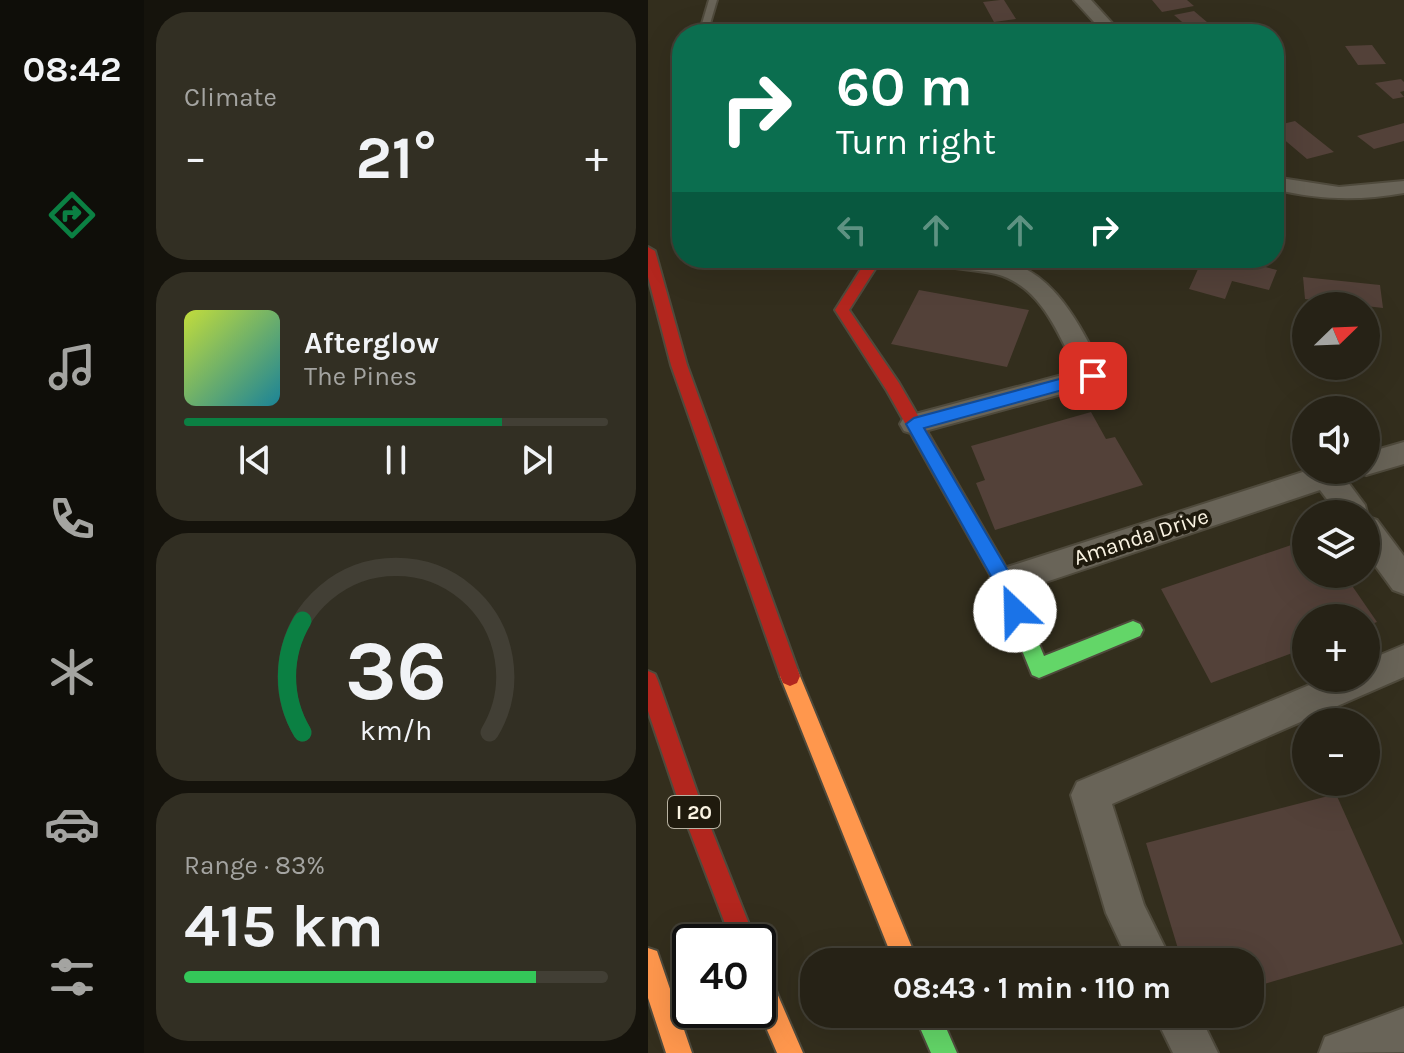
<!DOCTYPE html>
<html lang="en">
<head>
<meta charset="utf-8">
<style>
  body { margin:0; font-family:Karla,sans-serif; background:#322f23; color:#f1f3f6; height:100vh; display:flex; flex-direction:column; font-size:30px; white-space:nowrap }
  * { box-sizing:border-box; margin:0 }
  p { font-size:26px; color:#a4a4a1 }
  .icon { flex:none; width:44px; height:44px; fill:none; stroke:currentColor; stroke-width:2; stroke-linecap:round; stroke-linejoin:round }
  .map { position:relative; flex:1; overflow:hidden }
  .drawer { display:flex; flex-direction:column; gap:12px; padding:12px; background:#15130c; width:504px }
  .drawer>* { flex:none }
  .top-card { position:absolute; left:24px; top:24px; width:612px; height:244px; border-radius:32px; box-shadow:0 8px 32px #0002,0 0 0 2px #423f35; background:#0b6e4f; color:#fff; overflow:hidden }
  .needle { width:52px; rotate:67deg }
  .tools { position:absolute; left:644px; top:292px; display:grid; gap:16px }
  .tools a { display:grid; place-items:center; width:88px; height:88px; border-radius:50%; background:#262216; box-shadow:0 8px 32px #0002,0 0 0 2px #423f35; font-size:40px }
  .speed { position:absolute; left:24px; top:924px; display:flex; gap:16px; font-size:40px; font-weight:700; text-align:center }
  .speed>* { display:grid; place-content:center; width:104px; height:104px; border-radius:50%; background:#262216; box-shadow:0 8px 32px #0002,0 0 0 2px #423f35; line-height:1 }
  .speed .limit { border:4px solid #111; border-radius:12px; background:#fff; color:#111 }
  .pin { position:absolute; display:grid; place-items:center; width:68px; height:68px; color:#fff; margin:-34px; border-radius:16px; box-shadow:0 4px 12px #0006 }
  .me { position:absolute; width:88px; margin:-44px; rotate:336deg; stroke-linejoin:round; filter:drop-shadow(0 0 6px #0008) }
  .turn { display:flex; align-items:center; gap:28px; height:168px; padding:0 32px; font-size:36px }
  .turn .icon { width:104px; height:104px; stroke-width:2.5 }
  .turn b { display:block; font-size:56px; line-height:68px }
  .lanes { display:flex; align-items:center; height:76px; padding:0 32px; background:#0003; justify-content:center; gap:40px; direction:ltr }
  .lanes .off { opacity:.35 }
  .big { font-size:60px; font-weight:700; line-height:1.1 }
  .drawer .card { flex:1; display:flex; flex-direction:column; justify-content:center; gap:12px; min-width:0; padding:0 28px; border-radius:32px; background:#322f23 }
  .drawer .dial { align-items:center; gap:0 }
  .dial svg { height:208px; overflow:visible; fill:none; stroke:#423f35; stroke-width:7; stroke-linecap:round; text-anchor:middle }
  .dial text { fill:#f1f3f6; stroke:none }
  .song { display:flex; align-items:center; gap:24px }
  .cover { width:96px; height:96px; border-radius:12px; background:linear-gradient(135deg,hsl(70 70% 55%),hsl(190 70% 35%)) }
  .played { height:8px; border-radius:4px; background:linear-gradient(90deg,#0b8043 75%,#423f35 75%) }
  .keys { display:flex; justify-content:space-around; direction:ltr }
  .heat { display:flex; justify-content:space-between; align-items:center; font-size:44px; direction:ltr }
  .charge { height:12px; border-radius:6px; background:linear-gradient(90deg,#34c759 83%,#423f35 0) }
  .trip { position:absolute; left:152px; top:948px; width:464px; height:80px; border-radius:32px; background:#262216; box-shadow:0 8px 32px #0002,0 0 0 2px #423f35; font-weight:700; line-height:80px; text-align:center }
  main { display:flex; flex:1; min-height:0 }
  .dock { display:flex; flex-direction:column; width:144px; justify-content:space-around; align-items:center; background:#0f0e09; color:#a4a4a1 }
  .dock .icon { width:56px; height:56px }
  .dock .on { color:#0b8043 }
  .dock b { font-size:36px; color:#f1f3f6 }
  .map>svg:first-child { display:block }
</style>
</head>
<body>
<main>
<nav class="dock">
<b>08:42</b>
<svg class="icon on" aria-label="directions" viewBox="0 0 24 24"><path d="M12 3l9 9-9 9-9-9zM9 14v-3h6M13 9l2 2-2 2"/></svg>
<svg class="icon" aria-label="music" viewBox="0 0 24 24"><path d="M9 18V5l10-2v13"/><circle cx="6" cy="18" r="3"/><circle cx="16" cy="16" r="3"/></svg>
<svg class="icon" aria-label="phone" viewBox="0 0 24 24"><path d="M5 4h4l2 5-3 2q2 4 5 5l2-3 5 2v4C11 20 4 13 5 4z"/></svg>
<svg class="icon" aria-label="climate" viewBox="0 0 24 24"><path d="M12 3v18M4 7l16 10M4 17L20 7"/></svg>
<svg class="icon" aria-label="car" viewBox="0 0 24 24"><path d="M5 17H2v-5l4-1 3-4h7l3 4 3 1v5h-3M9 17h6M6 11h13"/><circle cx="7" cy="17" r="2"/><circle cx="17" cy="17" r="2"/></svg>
<svg class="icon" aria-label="filters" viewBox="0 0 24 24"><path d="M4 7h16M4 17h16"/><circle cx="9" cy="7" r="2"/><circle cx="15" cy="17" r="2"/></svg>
</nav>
<section class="drawer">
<div class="card"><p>Climate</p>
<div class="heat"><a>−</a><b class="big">21°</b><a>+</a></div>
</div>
<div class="card">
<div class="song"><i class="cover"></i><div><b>Afterglow</b><p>The Pines</p></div></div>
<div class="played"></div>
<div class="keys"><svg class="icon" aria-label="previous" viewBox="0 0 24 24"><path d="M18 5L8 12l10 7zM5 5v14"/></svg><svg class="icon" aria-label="pause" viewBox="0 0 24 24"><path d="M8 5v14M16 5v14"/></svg><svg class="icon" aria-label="next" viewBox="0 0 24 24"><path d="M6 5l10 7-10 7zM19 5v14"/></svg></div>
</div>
<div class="card dial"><svg viewBox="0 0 100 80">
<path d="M14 69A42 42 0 1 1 86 69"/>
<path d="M14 69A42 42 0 0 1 14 26" stroke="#0b8043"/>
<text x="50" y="56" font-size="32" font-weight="700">36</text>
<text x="50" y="72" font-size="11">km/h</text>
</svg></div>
<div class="card"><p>Range · 83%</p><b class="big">415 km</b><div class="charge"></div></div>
</section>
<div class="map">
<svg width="756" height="1053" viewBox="0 0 756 1053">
  <rect width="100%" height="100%" fill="#332e1d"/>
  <path fill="#534139" d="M352 0H356L368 19 346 22 335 2Z
    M504 0H539L546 6 514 12Z
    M546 11 573 34H548L526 15Z
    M366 25 371 34H348L345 27Z
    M724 45 738 64 710 65 697 46Z
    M753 79 756 82V91L752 92 756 97 745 99 727 83Z
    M647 121 686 152 659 159 626 131V126Z
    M756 123V141L726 149 709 136Z
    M555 258H583L629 270 621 290 584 281 577 299 541 289Z
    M655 277 732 285 735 308 657 299Z
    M271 290 381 310 359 367 243 344Z
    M443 412 458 439 467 437 495 485 347 530 328 483 337 480 323 446Z
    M658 540V574H696L729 622 718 626V618H658V648L563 683 513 589Z
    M688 794 755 944 602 988V962H534L498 843Z"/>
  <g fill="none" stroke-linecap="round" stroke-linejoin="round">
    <g stroke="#4f4a3c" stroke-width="4">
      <path id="lane" d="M61 0H69L59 34H51Z"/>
    </g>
    <g stroke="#4f4a3c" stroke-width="4">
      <path id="street" d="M426 0H443L474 34H457Z
        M626 177 691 187 756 181V193C711 201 671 200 626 189Z
        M277 258C297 258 319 256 340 258 406 264 431 325 458 376L454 383 266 434 256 431 252 424 256 417 429 371C410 333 393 286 348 274 325 269 302 269 280 263Z
        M756 442V464L718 475 710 472 706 479 699 481 717 505 720 517 729 520 756 556V594L745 590 718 553V514H690L672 490 356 596 345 592 340 582 345 572 356 568 661 470H718V453Z
        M756 645V677L464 804 496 905 524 962H481L458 913 423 795 429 782 678 678H718V661Z
        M756 1008V1052L671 1053 677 1037Z
        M506 1014H551L570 1053H525Z"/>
    </g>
    <g stroke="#4f4a3c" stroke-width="4">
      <path id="fast" d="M373 614 380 617 396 656 485 621 492 624 495 630 492 636 391 678 384 675 363 623 366 617Z
        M266 1014H292L309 1053H283Z"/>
    </g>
    <g stroke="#4f4a3c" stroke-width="4">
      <path id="slow" d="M142 666 149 669 152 676 270 962H246L132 676 135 669Z
        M0 948 9 951 44 1053H18L0 998Z
        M110 966 119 970 155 1053H129L110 1009Z"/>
    </g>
    <g stroke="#4f4a3c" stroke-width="4">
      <path id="jam" d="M0 247 7 251 39 365 152 676 149 683 142 686 135 683 132 676 23 365 0 277Z
        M220 258H234L201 310 251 383 363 576 383 623 380 629 373 632 366 629 348 585 239 391 187 310Z
        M0 671 7 674 10 681 53 803 108 942H84L31 803 0 711Z"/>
    </g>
    <use href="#lane" fill="#696458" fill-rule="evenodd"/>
    <use href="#street" fill="#696458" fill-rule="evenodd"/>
    <use href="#fast" fill="#63d668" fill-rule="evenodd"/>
    <use href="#slow" fill="#ff974d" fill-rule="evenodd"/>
    <use href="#jam" fill="#b3261e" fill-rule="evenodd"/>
  </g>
  <path fill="#1a73e8" stroke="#114b97" stroke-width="2" d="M445 370 453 376 451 380 276 428 363 576 377 611 374 617 367 619 360 617 348 585 258 424 266 418Z"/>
  <g text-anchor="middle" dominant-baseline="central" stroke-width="8" stroke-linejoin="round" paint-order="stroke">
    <rect fill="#1f1a0d" stroke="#b8b2a2" stroke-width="2" x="20" y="796" width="52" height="32" rx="6"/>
    <g font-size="20" font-weight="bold" fill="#faf3e2">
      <text x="46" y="812">I 20</text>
    </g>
    <g font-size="22" fill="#faf3e2" stroke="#1f1a0d">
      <text transform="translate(493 537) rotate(-18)">Amanda Drive</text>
    </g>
  </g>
</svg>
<div class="tools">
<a><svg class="needle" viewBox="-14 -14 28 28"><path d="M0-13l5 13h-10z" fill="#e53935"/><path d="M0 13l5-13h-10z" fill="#a4a4a1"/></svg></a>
<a><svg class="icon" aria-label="sound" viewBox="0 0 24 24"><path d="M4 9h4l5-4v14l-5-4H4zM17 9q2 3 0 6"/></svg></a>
<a><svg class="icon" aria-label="layers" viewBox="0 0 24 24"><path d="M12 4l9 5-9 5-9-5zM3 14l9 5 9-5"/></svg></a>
<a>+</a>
<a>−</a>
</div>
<div class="speed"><div class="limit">40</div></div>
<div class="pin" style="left:445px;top:376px;background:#d93025"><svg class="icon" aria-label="arrive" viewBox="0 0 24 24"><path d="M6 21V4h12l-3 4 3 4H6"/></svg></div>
<svg class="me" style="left:367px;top:611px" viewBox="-20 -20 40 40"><circle r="19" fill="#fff"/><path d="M0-13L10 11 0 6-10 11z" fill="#1a73e8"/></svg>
<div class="trip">08:43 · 1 min · 110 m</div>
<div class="top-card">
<div class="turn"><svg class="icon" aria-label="right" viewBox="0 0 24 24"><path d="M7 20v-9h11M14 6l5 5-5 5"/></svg><div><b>60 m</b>Turn right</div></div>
<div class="lanes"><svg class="icon off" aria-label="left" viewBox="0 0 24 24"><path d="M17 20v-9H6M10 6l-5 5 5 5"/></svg><svg class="icon off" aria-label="ahead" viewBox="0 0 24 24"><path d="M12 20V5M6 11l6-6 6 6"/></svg><svg class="icon off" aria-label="ahead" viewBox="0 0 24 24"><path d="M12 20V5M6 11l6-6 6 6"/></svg><svg class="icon" aria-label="right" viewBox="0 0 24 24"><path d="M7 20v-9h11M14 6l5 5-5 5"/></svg></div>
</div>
</div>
</main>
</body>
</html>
